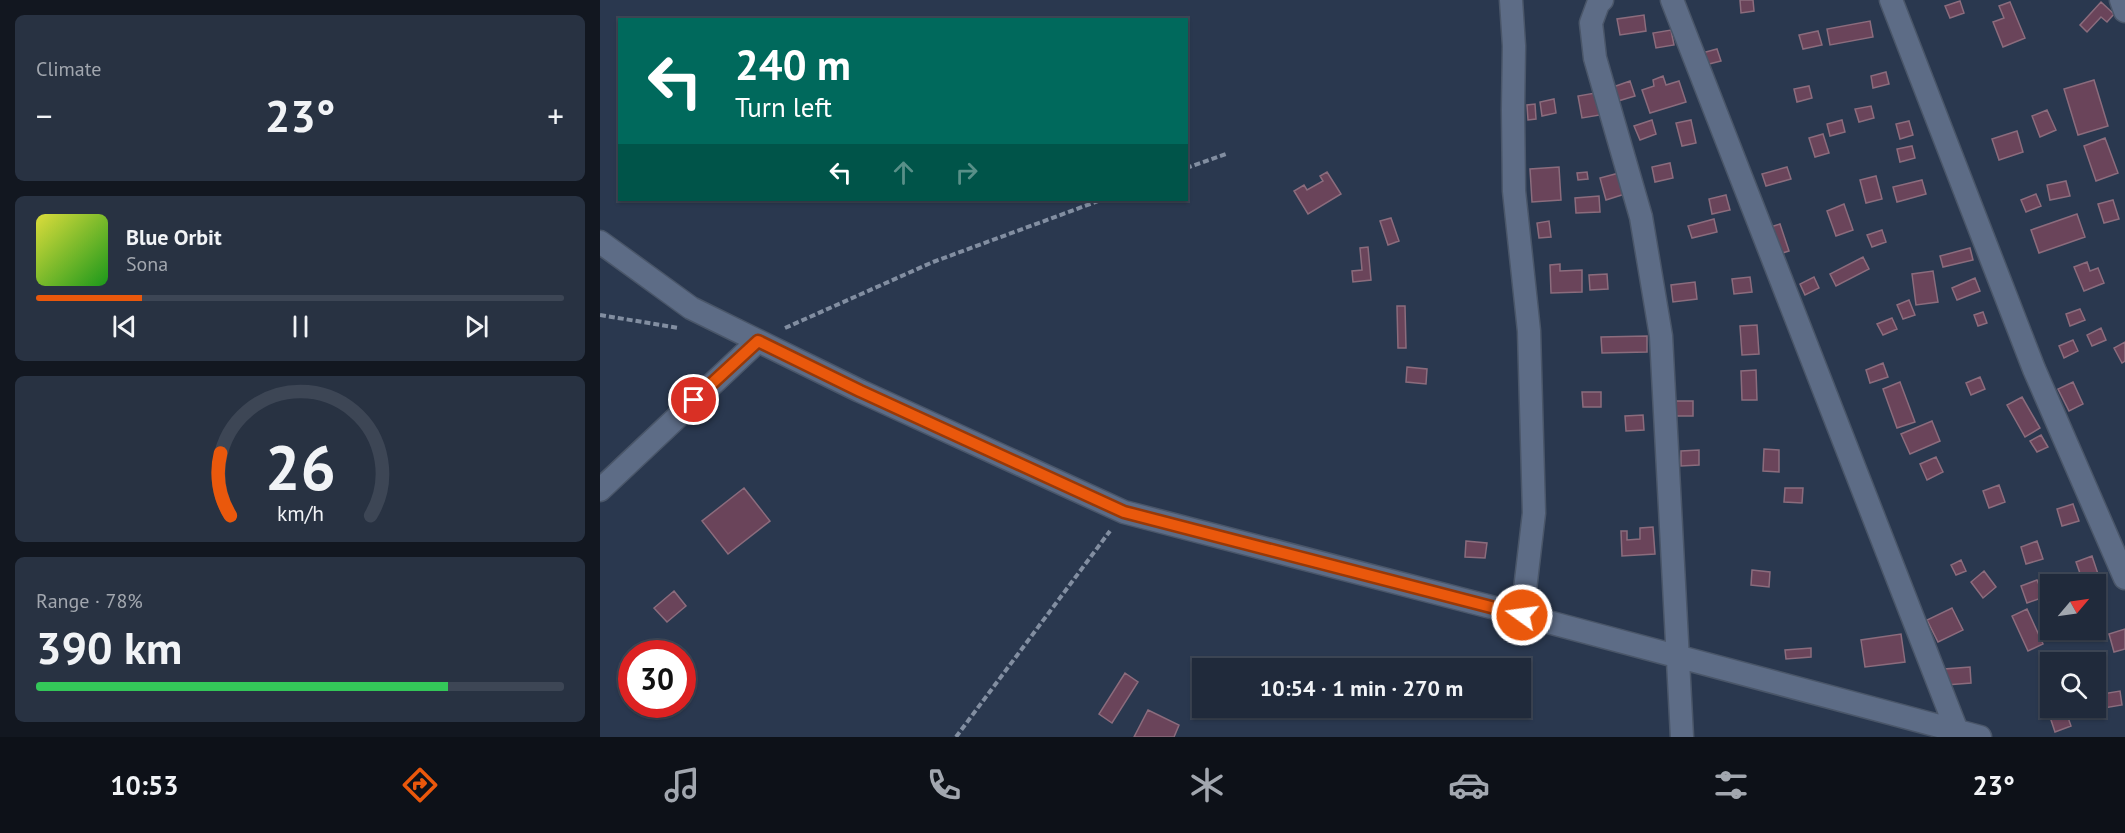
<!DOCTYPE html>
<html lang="en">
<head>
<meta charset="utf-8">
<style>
  body { margin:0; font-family:"PT Sans",sans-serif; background:#283242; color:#f1f3f6; height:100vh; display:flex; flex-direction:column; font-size:22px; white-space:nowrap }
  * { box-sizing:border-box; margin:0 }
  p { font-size:20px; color:#a2a7af }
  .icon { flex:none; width:33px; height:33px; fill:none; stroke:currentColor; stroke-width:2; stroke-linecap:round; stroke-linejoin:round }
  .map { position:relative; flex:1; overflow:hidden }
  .details { display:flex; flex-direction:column; gap:15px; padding:15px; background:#121720; width:600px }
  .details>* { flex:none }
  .hud { position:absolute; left:18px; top:18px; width:570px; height:183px; border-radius:0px; box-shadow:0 2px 4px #0004,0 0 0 2px #3d4655; background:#00695c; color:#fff; overflow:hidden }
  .needle { width:39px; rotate:61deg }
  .buttons { position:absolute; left:1440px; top:574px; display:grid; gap:12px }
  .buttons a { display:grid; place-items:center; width:66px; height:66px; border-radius:0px; background:#202a3b; box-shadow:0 2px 4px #0004,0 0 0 2px #3d4655; font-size:30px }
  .speed { position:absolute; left:18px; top:640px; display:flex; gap:12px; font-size:30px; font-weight:700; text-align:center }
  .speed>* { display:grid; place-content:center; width:78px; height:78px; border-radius:50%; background:#202a3b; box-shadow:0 2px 4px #0004,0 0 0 2px #3d4655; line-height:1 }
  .speed .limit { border:9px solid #d22; background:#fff; color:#111 }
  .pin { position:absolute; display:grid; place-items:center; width:51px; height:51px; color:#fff; margin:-26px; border:3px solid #fff; border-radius:50%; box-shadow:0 2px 6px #0007 }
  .me { position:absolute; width:66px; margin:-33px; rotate:284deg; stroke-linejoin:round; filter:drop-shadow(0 0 4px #0008) }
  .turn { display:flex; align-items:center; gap:21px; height:126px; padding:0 18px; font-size:27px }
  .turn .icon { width:78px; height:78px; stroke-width:2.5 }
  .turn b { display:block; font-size:42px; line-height:51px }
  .lanes { display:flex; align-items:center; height:57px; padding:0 18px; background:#0003; justify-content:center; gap:30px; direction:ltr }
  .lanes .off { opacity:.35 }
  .big { font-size:45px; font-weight:600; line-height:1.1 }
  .details .card { flex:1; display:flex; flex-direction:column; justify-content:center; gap:9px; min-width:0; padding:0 21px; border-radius:9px; background:#283242 }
  .details .dial { align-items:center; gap:0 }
  .dial svg { height:156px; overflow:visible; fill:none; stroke:#3d4655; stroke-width:7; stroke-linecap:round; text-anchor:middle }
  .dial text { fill:#f1f3f6; stroke:none }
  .song { display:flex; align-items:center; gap:18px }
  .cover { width:72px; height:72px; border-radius:9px; background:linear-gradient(135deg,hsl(60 70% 55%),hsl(120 70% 35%)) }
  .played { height:6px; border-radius:3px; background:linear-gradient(90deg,#ea580c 20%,#3d4655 20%) }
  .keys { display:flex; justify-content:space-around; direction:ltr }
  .heat { display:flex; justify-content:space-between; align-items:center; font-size:33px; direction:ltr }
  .charge { height:9px; border-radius:4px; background:linear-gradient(90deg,#34c759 78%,#3d4655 0) }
  .trip { position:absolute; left:592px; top:658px; width:339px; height:60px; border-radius:0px; background:#202a3b; box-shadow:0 2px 4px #0004,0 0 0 2px #3d4655; font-weight:600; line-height:60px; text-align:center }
  .menu { display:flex; height:96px; justify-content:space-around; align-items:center; background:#0d1118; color:#a2a7af }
  .menu .icon { width:42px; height:42px }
  .menu .active { color:#ea580c }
  .menu b { font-size:27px; color:#f1f3f6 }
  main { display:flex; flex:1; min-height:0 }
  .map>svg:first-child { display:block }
</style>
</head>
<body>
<main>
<section class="details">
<div class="card"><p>Climate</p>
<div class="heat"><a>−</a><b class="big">23°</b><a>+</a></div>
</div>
<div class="card">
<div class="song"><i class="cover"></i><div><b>Blue Orbit</b><p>Sona</p></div></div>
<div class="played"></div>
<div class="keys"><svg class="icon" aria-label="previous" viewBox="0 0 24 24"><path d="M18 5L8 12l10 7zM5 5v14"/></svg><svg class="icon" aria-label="pause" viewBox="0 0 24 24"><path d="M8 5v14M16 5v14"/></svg><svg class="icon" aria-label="next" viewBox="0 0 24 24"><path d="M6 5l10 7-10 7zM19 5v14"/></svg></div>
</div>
<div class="card dial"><svg viewBox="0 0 100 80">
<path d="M14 69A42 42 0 1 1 86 69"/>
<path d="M14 69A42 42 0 0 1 9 37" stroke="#ea580c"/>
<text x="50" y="56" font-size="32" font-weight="700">26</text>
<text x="50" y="72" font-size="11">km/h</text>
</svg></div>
<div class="card"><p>Range · 78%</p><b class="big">390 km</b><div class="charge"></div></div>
</section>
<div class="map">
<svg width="1525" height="737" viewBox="0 0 1525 737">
  <rect width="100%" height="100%" fill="#2a384f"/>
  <path fill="#6a445a" stroke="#8b6c7d" stroke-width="1.5" d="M1140 0H1153L1154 11 1141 13Z
    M1360 1 1364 13 1350 18 1345 6Z
    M1410 2 1425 38 1403 47 1393 22 1404 18 1399 6Z
    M1501 2 1514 14 1507 22 1501 17 1487 32 1480 25Z
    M1044 15 1046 31 1020 35 1017 19Z
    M1270 21 1273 37 1230 45 1227 29Z
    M1071 30 1074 45 1056 48 1053 33Z
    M1218 31 1222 45 1203 49 1199 35Z
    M1117 49 1121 61 1105 65 1102 53Z
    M1286 72 1289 84 1273 88 1271 76Z
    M1063 76 1066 85 1079 81 1086 102 1050 113 1042 90 1054 86 1053 80Z
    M1494 80 1508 126 1478 135 1464 89Z
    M1030 81 1035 96 1018 101 1013 87Z
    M1209 86 1212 98 1197 102 1194 89Z
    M995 93 1000 115 982 118 978 96Z
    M954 99 956 113 942 116 940 102Z
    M935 104 936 119 928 120 927 105Z
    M1271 106 1274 118 1259 122 1255 109Z
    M1447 110 1456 130 1440 137 1432 116Z
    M1052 120 1056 134 1040 140 1034 126Z
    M1091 120 1096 143 1082 146 1076 123Z
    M1242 120 1245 132 1230 136 1227 124Z
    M1309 121 1313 135 1300 139 1296 124Z
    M1417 131 1423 152 1399 160 1392 139Z
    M1223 134 1229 153 1215 157 1209 138Z
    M1505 138 1518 173 1496 181 1484 146Z
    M1312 146 1315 158 1300 162 1297 149Z
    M1070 163 1073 178 1055 182 1052 167Z
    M959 167 961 200 932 202 930 169Z
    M1187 167 1191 179 1166 186 1162 174Z
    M727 172 741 194 708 214 694 191 704 185 707 190 723 181 720 176Z
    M987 172 988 179 978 180 977 173Z
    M1019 173 1025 194 1006 200 1000 178Z
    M1276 176 1282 199 1266 203 1260 180Z
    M1322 180 1326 194 1297 202 1293 187Z
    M1466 181 1470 196 1450 200 1447 185Z
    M1436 194 1441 206 1426 212 1421 200Z
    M1126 195 1130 210 1112 214 1109 199Z
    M999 196 1000 212 976 213 975 198Z
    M1513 200 1519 219 1504 223 1498 204Z
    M1244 204 1253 230 1236 236 1227 211Z
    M1477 214 1485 237 1439 253 1431 230Z
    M791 218 799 241 788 245 780 221Z
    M1114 219 1117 232 1092 238 1088 226Z
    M949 221 951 237 939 238 937 223Z
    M1180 224 1189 251 1176 255 1167 228Z
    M1282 230 1286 242 1272 247 1267 235Z
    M768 247 771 280 753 282 752 271 762 270 760 248Z
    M1370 248 1373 260 1343 267 1340 256Z
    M1263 257 1269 269 1236 286 1230 274Z
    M1487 262 1490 271 1498 268 1504 283 1484 291 1474 267Z
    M960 264V271L982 270V292L951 293 950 265Z
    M1333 271 1338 302 1316 305 1312 274Z
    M1007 274 1008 289 990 290 989 275Z
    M1150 277 1152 292 1134 294 1132 279Z
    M1214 277 1219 288 1205 295 1200 284Z
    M1375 278 1380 291 1357 300 1352 288Z
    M1095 282 1097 299 1073 302 1071 285Z
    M1309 300 1315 315 1303 319 1297 305Z
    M797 306H805L806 348H798Z
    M1480 309 1485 320 1470 326 1466 314Z
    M1383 312 1387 323 1378 326 1374 315Z
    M1292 318 1297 329 1283 335 1277 324Z
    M1157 325 1159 354 1142 355 1140 326Z
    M1501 328 1506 340 1492 346 1487 335Z
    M1047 336V352L1002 353 1001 337Z
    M1473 340 1478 351 1464 358 1459 346Z
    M1525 342V361L1522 363 1514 348Z
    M1283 363 1288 377 1270 383 1266 370Z
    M807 367 827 369 826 384 806 382Z
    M1156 370 1157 400H1142L1141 371Z
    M1380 377 1385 389 1371 395 1366 383Z
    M1300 382 1315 422 1297 428 1283 389Z
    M1473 382 1483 404 1469 411 1458 389Z
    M982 392H1001V407H983Z
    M1422 397 1440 428 1425 437 1407 405Z
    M1075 401H1093V416H1075Z
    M1043 415 1044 430 1026 431 1025 416Z
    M1332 421 1340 441 1310 454 1301 434Z
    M1441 435 1448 447 1437 452 1430 441Z
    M1164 449 1179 450V472L1163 471Z
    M1099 450V465L1081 466V451Z
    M1336 457 1343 472 1327 480 1320 464Z
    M1399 485 1405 502 1389 508 1383 491Z
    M144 488 170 521 128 554 102 521Z
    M1185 488H1203L1202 503 1184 502Z
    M1473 504 1479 521 1462 526 1457 509Z
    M1053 527 1055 554 1022 556 1021 531H1027V540L1040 539V528Z
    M866 541 887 543 885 558 865 557Z
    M1437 541 1443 559 1426 564 1421 547Z
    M1492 556 1498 574 1482 579 1476 562Z
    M1361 560 1366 571 1356 575 1351 565Z
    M1152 570 1170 572 1169 587 1151 585Z
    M1384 571 1396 587 1383 598 1371 582Z
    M1437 580 1444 597 1427 603 1421 586Z
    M74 591 86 606 67 622 54 608Z
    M1352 608 1363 630 1338 642 1327 620Z
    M1427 609 1443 644 1428 651 1412 616Z
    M1525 629V649L1514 652 1509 634Z
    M1301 634 1305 662 1265 667 1261 640Z
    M1211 648V657L1186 659 1185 650Z
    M1370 667 1371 683 1346 685 1344 669Z
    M525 673 538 682 512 723 499 714Z
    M1520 691 1522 705 1504 708 1502 694Z
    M1465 709 1471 726 1455 732 1449 714Z
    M548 710 579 725 574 737H534Z"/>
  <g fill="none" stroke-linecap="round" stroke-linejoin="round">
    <g stroke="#4a5669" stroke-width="25">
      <path id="minor" d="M911 0 914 46 913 110 914 191 929 331 934 513 922 615
        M1002 0 998 4 991 23 995 58 1041 217 1061 336 1082 737
        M1072 0 1357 731
        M1291 0 1434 369 1525 578
        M1521 0 1525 11
        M0 242 91 308 260 391 524 512 922 615 1380 737
        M0 490 158 341"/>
    </g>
    <path stroke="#828ea1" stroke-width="4" stroke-dasharray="6 3" stroke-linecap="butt" d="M586 168 626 154
      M0 315 79 328
      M185 328 333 262 501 200
      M356 737 510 531"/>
    <use href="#minor" stroke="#5d6c86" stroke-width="22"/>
  </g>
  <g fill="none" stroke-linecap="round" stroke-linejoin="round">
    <g stroke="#983908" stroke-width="15">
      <path id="route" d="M94 400 158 341 260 391 524 512 922 615"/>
    </g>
    <use href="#route" stroke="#ea580c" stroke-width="10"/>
  </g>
</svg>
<div class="buttons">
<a><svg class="needle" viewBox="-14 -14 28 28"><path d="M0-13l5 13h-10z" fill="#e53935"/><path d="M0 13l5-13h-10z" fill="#a2a7af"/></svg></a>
<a><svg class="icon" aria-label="search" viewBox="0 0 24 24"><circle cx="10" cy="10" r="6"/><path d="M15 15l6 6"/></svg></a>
</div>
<div class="speed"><div class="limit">30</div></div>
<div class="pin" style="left:94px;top:400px;background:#d93025"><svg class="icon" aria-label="arrive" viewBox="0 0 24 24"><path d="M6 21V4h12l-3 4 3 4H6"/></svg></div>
<svg class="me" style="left:922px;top:615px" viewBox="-20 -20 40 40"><circle r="17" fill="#ea580c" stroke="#fff" stroke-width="3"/><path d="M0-11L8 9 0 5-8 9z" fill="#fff"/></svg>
<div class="trip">10:54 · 1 min · 270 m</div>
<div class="hud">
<div class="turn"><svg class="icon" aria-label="left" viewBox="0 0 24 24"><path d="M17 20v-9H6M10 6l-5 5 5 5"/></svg><div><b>240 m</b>Turn left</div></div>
<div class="lanes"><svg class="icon" aria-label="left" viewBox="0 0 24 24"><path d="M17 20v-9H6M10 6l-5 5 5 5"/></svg><svg class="icon off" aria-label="ahead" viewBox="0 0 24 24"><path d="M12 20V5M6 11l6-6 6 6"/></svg><svg class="icon off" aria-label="right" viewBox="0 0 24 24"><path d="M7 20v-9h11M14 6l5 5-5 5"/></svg></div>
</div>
</div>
</main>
<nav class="menu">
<b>10:53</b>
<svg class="icon active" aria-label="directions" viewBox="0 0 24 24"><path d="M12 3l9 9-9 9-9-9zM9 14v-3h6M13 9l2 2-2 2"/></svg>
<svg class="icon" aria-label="music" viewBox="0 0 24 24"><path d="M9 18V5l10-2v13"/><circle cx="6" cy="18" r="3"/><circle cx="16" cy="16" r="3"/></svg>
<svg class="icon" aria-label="phone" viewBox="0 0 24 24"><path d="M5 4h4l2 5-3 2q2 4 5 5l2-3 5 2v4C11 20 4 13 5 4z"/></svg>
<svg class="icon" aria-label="climate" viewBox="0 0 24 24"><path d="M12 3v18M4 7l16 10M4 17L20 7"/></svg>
<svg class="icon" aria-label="car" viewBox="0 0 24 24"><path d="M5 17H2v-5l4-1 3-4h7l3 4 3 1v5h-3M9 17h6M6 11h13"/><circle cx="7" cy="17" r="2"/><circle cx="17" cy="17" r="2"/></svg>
<svg class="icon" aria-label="filters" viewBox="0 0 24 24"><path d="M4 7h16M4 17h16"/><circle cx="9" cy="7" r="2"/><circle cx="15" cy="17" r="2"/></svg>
<b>23°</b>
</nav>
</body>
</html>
